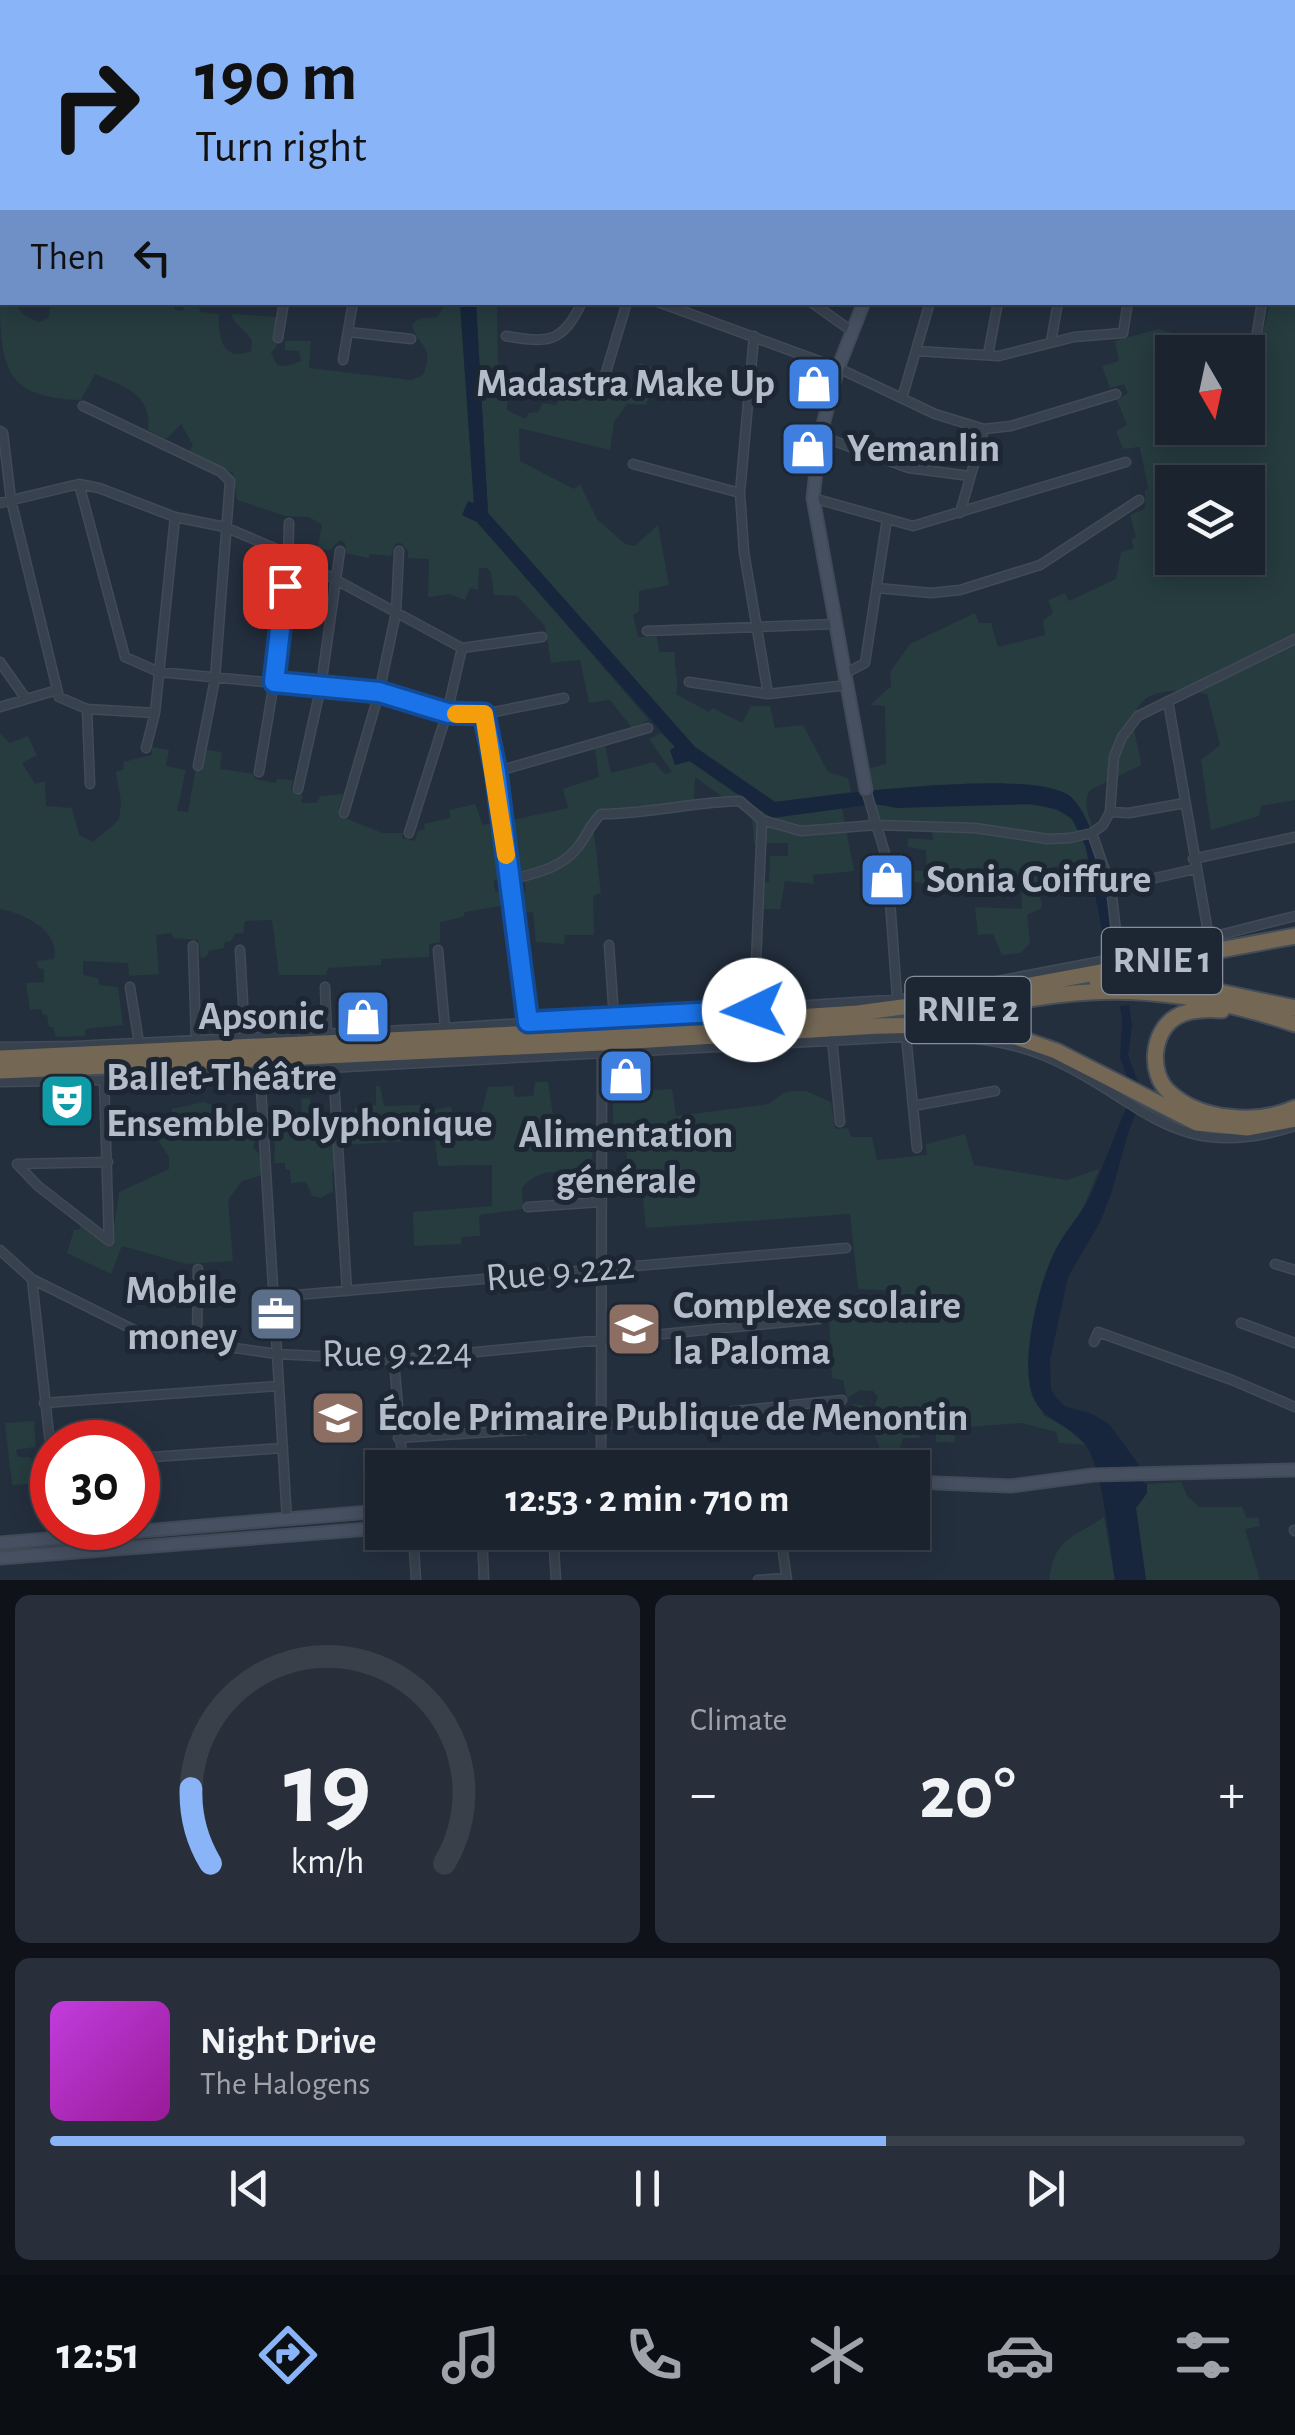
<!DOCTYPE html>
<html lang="en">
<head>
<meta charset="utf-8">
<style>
  body { margin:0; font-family:"Alegreya Sans",sans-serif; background:#282f3a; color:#f1f3f6; height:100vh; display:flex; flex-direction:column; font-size:38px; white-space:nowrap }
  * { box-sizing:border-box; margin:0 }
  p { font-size:32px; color:#a0a4aa }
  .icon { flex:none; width:55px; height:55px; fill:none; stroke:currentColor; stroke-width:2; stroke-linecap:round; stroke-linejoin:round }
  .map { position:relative; height:1580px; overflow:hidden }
  .details { display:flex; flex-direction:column; gap:15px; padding:15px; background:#0f1319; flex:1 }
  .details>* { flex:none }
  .top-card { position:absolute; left:0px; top:0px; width:1295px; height:305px; box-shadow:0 5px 25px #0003,0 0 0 2px #39404a; background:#8ab4f8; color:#111; overflow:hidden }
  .needle { width:65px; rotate:171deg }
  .fabs { position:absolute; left:1155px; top:335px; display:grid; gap:20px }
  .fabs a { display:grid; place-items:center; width:110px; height:110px; border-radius:0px; background:#1b232e; box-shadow:0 5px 25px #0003,0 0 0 2px #39404a; font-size:50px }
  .speed { position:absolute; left:30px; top:1420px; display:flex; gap:20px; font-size:50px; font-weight:700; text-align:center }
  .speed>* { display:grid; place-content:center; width:130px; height:130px; border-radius:50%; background:#1b232e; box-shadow:0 5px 25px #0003,0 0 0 2px #39404a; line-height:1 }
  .speed .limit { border:15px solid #d22; background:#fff; color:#111 }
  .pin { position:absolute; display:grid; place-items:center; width:85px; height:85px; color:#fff; margin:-42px; border-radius:20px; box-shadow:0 5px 15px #0006 }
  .me { position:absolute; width:110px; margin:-55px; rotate:267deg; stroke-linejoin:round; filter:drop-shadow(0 0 8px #0008) }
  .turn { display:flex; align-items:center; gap:35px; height:210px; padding:0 30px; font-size:45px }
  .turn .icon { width:130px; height:130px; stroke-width:2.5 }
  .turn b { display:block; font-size:70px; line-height:85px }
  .then { display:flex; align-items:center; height:95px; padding:0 30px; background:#0003; gap:20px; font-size:38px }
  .big { font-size:75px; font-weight:700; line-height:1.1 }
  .details .card { flex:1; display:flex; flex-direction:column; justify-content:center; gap:15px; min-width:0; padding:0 35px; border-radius:15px; background:#282f3a }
  .details .dial { align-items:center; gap:0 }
  .dial svg { height:260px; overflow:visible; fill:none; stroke:#39404a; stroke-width:7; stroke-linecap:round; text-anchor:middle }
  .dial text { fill:#f1f3f6; stroke:none }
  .song { display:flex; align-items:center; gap:30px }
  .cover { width:120px; height:120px; border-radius:15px; background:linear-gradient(135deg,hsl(290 70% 55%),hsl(300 70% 35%)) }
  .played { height:10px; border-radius:5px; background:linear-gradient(90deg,#8ab4f8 70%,#39404a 70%) }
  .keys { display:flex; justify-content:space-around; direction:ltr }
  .heat { display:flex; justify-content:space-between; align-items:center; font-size:55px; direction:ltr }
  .details .tiles { flex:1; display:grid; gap:15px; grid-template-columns:1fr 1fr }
  .card:last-child { grid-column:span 2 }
  .trip { position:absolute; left:365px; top:1450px; width:565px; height:100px; border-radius:0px; background:#1b232e; box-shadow:0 5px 25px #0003,0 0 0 2px #39404a; font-weight:700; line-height:100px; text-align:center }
  .tab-bar { display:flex; height:160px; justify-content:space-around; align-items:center; background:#0b0e12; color:#a0a4aa }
  .tab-bar .icon { width:70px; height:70px }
  .tab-bar .selected { color:#8ab4f8 }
  .tab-bar b { font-size:45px; color:#f1f3f6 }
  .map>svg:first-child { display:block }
</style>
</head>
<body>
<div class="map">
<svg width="1295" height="1580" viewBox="0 0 1295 1580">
  <rect width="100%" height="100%" fill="#242f3e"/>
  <path fill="#263c3f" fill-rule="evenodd" d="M1295 268V800L1261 806 1259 816 1211 830 1201 760 1220 745 1207 694C1181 690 1135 684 1134 724 1134 737 1140 751 1141 765L1090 790C1080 805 1094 826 1098 843H1095L1084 820 1002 783 869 790 863 770 886 764 885 706 870 705 891 686 890 672 910 644 975 613 979 623H991L998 647 1045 635 1043 621 1053 613 1048 600 1065 593 1069 601 1116 579 1121 552 1134 548 1131 540 1136 537 1130 515 1145 509V491L1148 489 1140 447 1123 449 1116 431 1127 425 1117 400 1128 393 1124 384 1110 388 1102 366 1119 361 1115 341 1158 329 1202 341 1260 345 1270 303 1292 302ZM1172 352H1248V428H1172ZM1172 482H1248V558H1172Z
    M0 285 2 302 14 303 24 315 39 322 49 318 50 303 135 302 148 306 149 303H175V310L183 311 184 304 199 306 200 312 219 314C218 336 222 363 251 351L252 341C247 330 234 326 231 314L279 317 276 347 271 353 277 365 287 366 301 361 299 351 285 350V341H311L309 368 411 380 423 375C436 343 416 347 412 324L419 319 437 317 446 303H460L474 504 462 515 477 522 649 720 632 728 610 700 589 703 580 660 551 663 545 626 517 596 494 595 491 572 487 568H479L478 590 470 588 465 600 449 594 428 597 429 559 408 558V551L401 543 395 544 391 556 370 554 368 558 346 553 345 543 340 540 330 550H317L322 525 309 517 285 516 237 500 233 473 189 452 193 445 181 424 166 439 148 430C152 393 124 387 95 374L81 400C0 398 0 363 0 285Z
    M476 303H513H497L498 364 509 368 507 410 525 419 529 413 538 412 543 403 555 405 561 398 579 394 576 381 591 383 593 390 630 398 639 363 659 369 646 405 627 404 614 422 610 450 519 428 520 461 574 489 580 484 597 519 625 544 635 546 658 525 669 585 639 591V611L633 615 638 637H657L659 652H675C673 667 680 679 676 694L709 712 713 708 742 723 751 706H770L775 728 803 725 828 772 848 778 851 792 775 802 695 747 488 513Z
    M0 733 10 743 28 736 37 755 22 763 35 784 45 781 46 806 72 808 79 835 93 842 119 820 121 802 116 772 124 769 123 762 152 755V747L169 750 166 766 186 770 177 811 188 812 195 772H201L205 750 222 752 220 769 255 774V779L276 783 277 779 293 780 291 790 302 792V803H317L320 796 343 794 338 815 382 833H403L402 838 415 841 417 832 425 829 424 824 450 818V810L475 804 483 825 494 823 503 877 493 881 495 891 503 892 506 905 465 912 463 917 440 922V942L429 944V957L381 959V965L328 968 326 975H279L272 920 245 921 243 933 235 934 231 941 225 942 224 948 209 951 207 956 201 958 198 940 174 938 171 933 156 935 159 974 129 976 128 963 83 961V975L98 978 99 985 118 987 123 1025 85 1029V1036L56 1037 53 1027H49L47 1015H43L41 1009 30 1010 26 983 44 982V969L38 968 37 961 54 959C61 931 23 913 0 909Z
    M661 733 689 761 772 818 842 808 854 871 813 875 814 884 785 881 780 909H757L756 882H769L770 856H788V843H754L752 818 695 777 694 804 592 816 601 893 593 896 594 935H565L564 944 536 942 533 912 519 913 517 895 526 891 523 872 515 874 508 827 513 826 512 820 568 808 563 789 599 777 595 749 605 746 611 773 654 762 665 774 672 772 649 739Z
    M875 804C919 812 1041 790 1070 818 1080 827 1086 847 1088 861L1036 870 1042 908 1027 915 1030 943 1021 953 1002 955 993 934 978 935 975 907 1022 909 1021 878H973L970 890 901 880 899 870 927 871 926 850 908 847V838L933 840 932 832 910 827 908 822H867V817L878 814Z
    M535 1082H548L554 1123 573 1130 597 1126 596 1131 585 1132 586 1150 592 1151 593 1164 581 1165 583 1188 577 1187 575 1181C558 1166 536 1171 522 1188L523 1209 479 1215 480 1236 462 1237 461 1244 414 1246 413 1212 492 1206V1165L438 1166 435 1139 345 1145V1139L373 1133 372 1119 346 1120 345 1117 353 1115 355 1108 376 1105V1086H380L384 1106 421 1105 425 1119 433 1117V1110L451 1107 457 1132C482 1132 482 1107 488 1087L513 1086 515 1097 533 1096Z
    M672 1089 676 1116 769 1104 783 1093 795 1091H806L831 1102 835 1129 848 1128 851 1137H872L877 1160 927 1155 926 1144 965 1134 974 1165 1067 1180 1099 1169 1082 1211 1055 1250 1043 1415 1063 1425 1086 1445 1059 1443 1056 1432 1021 1423 954 1428 955 1442H936V1433H921L919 1438H903L900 1448 880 1449 874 1434H856L853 1404 874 1407 878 1397 873 1391 860 1390 847 1398 843 1380 832 1378 829 1320 899 1310 900 1291 858 1289 850 1214 646 1228 641 1179 629 1173 624 1135 614 1131 612 1092Z
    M310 1098 312 1117 307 1119 309 1129 334 1126 336 1167 332 1172 333 1191 321 1198 312 1196 306 1182 291 1183 290 1170 285 1169V1163H274L275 1145 270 1135 277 1134 276 1126 280 1125V1119L302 1116 301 1099Z
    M204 1102 230 1113H248L250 1119 259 1123V1132L253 1147 262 1158V1175L242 1181 228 1200 233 1261 186 1264 122 1246 111 1274 67 1253 74 1230H79L81 1225 107 1242 112 1241 119 1192 169 1169V1157L155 1135 128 1136 129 1129 141 1128V1123L171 1120 172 1109Z
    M34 1421 36 1447 16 1450 18 1457H30L33 1462 39 1463V1483L12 1485 5 1423Z
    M1181 1482 1188 1497 1200 1507H1242L1247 1518 1258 1517 1260 1526 1245 1529 1260 1580H1146L1136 1508 1147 1493V1484Z
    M1104 1517 1115 1580H1049C1055 1536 1074 1538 1104 1517Z"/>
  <path fill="#17263c" d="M460 303H476L488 513 695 747 775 802C826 796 1037 766 1071 797 1102 827 1108 910 1117 951L1106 952 1086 847 1072 819 1057 809 1031 804 897 808 875 804 772 818 690 761 675 765 670 750 675 747 477 522 462 515 468 501 474 503Z
    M1129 1005 1132 1025 1128 1055 1143 1096 1129 1130 1111 1194 1100 1222 1068 1277 1050 1360 1051 1390 1055 1396 1064 1406 1092 1414 1109 1424 1139 1465 1141 1481 1147 1484V1493L1136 1508 1146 1580H1115C1109 1546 1104 1473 1087 1447 1073 1425 1043 1422 1033 1397 1019 1362 1039 1281 1056 1249 1065 1231 1080 1216 1089 1198 1105 1164 1117 1127 1133 1093L1120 1058 1122 1021 1120 1006Z"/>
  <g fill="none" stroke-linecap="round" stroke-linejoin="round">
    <g stroke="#414a57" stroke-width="11">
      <path id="street" d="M682 0 683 2
        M889 0 897 2
        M1117 0V2
        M1294 0 1295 11
        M815 2 816 0
        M873 2 874 0
        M0 31H2
        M0 69H2
        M0 130 2 150
        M0 208H2
        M1292 261 1295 247
        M1292 281 1295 282
        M658 302 838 368 935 414 984 429 1011 426 1116 394
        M811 302 853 332
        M349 332 411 339
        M506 336C548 343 562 344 582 302
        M754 336 740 493 744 552 768 694
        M278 338 284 302
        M1256 339 1262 302
        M1051 342 1058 302
        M916 351 999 356 1074 337 1123 333 1128 302
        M988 355 998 302
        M343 360 353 302
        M601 389 627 302
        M903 395 930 302
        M83 406 221 472 230 481 215 679 198 766
        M0 431 3 433 11 500 59 697 87 709 155 713
        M820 436 909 468 970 476
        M633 464 740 493
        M79 484 125 657 159 672 379 693 447 713 484 714 564 698
        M813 498 913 526 1126 462
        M0 503 79 484 99 488 175 517 225 527 288 554 462 648 542 637
        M960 513 984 429
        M877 588 931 593 960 590 1040 565 1139 500
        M647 631 835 624
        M0 662 26 699
        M844 674 865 663 887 519
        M689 682 768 694 848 685
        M1168 701 1209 938
        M0 707 57 690
        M87 709 90 784
        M484 714 495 772 528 1022
        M146 748 155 713 175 517
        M259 772C273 690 288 606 289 523
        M495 772 648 728
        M298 789 321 686 340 551
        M866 790 887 860 897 997
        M1110 812 1129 813 1185 803
        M344 813 379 693 396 613 399 551
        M409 833 447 713 462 648
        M1092 833 1111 888 1119 957
        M1193 859 1295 837
        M509 880C532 874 561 869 577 848 587 836 588 827 601 814 648 814 693 802 740 801L762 820 801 831 876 825 975 828 1048 839 1070 838 1092 833 1103 825 1110 812 1114 757 1122 737 1138 716 1295 639
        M1111 888 1195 869
        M609 945 614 1018
        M193 946 196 1039
        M240 950 245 1038
        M438 950 445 1028
        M130 987 139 1043
        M325 987 327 1034
        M754 1010 762 820
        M906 1035 917 1148
        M832 1039 840 1122
        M0 1047 74 1046 445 1028 903 999 1160 950 1295 916
        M333 1066 347 1291
        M260 1071 287 1520
        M0 1082 104 1080 939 1035C976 1038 1011 1042 1045 1056 1143 1098 1173 1166 1295 1126
        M913 1106 995 1091
        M17 1164 38 1186 109 1241 104 1080
        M17 1164 108 1162
        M528 1207 601 1202
        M0 1250 32 1279 144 1335 277 1354 394 1360 819 1319
        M1275 1264 1295 1270
        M32 1279 52 1462
        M273 1297 846 1248
        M1241 1323 1295 1343
        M197 1341 198 1269
        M1094 1342 1098 1332 1232 1380 1295 1407
        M394 1360 403 1468
        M44 1403 278 1386
        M398 1438 601 1425 842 1400
        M138 1458 283 1448
        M601 1468 602 1053
        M1294 1530 1295 1531
        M413 1532 416 1580
        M482 1532 484 1580
        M553 1532 556 1580
        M780 1532 787 1580
        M758 1580 786 1578"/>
    </g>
    <g stroke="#414a57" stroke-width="15">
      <path id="secondary" d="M967 2V0
        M864 302 838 368 820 436 813 498 866 790
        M912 1482 1011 1486 1093 1475 1295 1470
        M0 1543 382 1511
        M0 1558 382 1528"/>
    </g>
    <g stroke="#434c59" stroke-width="19">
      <path id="highway" d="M1097 981 1191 986 1295 1008
        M1222 1010C1208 1009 1189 1009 1176 1017 1152 1031 1148 1073 1169 1092 1200 1121 1258 1125 1295 1108
        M930 1018C983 1008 1036 995 1090 992 1160 988 1229 1002 1295 1024
        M0 1058 602 1030 858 1013 939 1002 1295 936
        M0 1071 602 1043 877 1026 954 1025 1010 1035 1056 1051 1197 1123 1248 1128 1295 1119"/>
    </g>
    <use href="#street" stroke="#38414e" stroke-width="8"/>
    <use href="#secondary" stroke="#465061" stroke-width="11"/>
    <use href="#highway" stroke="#746855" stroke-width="15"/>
  </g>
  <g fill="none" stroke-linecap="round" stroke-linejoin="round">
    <g stroke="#114b97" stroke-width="25">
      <path id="route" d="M285 586 274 682 379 692 448 713 484 714 496 772 528 1022 754 1010"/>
    </g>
    <use href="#route" stroke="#1a73e8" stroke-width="18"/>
    <path stroke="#f59e0b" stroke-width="18" d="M456 714H484L506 855"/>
  </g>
  <defs>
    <g id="shop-square" transform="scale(2.875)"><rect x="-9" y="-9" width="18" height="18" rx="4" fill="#3f7fe0" stroke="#1d2633"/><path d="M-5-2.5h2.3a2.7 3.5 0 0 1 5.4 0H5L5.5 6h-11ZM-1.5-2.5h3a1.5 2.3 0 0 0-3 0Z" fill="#fff"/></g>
    <g id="theatre-square" transform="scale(2.875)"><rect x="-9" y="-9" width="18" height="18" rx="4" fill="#0f9aa8" stroke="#1d2633"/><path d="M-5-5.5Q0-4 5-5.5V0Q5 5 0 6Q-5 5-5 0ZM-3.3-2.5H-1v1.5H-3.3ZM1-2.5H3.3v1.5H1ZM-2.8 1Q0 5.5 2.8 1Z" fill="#fff"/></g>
    <g id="office-square" transform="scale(2.875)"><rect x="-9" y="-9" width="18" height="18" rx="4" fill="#5c6f8a" stroke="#1d2633"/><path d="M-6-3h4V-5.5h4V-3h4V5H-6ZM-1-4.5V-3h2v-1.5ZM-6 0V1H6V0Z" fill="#fff"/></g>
    <g id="school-square" transform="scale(2.875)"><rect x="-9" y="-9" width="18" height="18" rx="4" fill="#8d6e63" stroke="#1d2633"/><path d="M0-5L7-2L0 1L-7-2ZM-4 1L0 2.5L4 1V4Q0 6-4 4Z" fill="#fff"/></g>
  </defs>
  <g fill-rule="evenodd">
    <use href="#shop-square" x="814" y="384"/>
    <use href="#shop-square" x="808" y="449"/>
    <use href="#shop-square" x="887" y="880"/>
    <use href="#shop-square" x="363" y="1017"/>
    <use href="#shop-square" x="626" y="1076"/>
    <use href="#theatre-square" x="67" y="1101"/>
    <use href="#office-square" x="276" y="1314"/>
    <use href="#school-square" x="634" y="1329"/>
    <use href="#school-square" x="338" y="1418"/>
  </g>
  <g text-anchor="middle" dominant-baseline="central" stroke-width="10" stroke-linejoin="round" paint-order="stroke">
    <g fill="#1d2633" stroke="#878f9c" stroke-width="2.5">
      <rect x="1102" y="928" width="120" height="66" rx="8"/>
      <rect x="905.5" y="977" width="125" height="66" rx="8"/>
    </g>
    <g font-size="38" font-weight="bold" fill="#b4bcc9">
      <text x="1162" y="961">RNIE 1</text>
      <text x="968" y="1010">RNIE 2</text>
    </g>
    <g font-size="40" font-weight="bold" fill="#b4bcc9" stroke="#1d2633" text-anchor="start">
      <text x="775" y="384" text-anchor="end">Madastra Make Up</text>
      <text x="847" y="449">Yemanlin</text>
      <text x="926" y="880">Sonia Coiffure</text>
      <text x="324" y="1017" text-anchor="end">Apsonic</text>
      <text x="106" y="1078">Ballet-Théâtre<tspan x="106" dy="46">Ensemble Polyphonique</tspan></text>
      <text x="626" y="1135" text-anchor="middle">Alimentation<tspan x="626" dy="46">générale</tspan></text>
      <text x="237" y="1291" text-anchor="end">Mobile<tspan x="237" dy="46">money</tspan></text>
      <text x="673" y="1306">Complexe scolaire<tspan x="673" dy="46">la Paloma</tspan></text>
      <text x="377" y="1418">École Primaire Publique de Menontin</text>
    </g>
    <g font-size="40" fill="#b4bcc9" stroke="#1d2633">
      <text transform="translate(560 1272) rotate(-5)">Rue 9.222</text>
      <text transform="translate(397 1353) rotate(-1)">Rue 9.224</text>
    </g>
  </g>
</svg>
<div class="fabs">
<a><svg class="needle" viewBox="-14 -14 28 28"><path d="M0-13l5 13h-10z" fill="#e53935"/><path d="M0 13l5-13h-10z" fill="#a0a4aa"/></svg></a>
<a><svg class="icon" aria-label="layers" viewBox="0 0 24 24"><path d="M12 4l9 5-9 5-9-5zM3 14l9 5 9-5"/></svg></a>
</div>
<div class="speed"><div class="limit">30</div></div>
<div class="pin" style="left:285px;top:586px;background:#d93025"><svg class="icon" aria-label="arrive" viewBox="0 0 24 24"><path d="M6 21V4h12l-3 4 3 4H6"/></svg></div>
<svg class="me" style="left:754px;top:1010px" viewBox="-20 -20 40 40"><circle r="19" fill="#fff"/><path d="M0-13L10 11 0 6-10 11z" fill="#1a73e8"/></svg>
<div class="trip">12:53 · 2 min · 710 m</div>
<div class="top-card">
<div class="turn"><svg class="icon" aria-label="right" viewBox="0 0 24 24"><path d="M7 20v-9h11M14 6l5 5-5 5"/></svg><div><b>190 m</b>Turn right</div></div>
<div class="then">Then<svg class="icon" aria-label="left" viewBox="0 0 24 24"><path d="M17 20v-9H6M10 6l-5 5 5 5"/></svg></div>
</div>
</div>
<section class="details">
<div class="tiles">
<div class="card dial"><svg viewBox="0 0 100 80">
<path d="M14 69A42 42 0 1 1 86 69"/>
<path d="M14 69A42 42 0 0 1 8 46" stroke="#8ab4f8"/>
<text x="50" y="56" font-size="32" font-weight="700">19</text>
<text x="50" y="72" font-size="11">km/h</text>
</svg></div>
<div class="card"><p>Climate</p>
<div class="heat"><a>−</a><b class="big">20°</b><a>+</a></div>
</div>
<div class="card">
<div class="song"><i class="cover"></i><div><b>Night Drive</b><p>The Halogens</p></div></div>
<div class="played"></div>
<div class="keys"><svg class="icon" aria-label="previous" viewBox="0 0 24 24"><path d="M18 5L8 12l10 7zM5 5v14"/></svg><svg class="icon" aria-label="pause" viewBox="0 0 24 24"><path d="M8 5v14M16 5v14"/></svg><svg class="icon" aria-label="next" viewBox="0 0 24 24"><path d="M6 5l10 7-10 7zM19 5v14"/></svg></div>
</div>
</div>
</section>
<nav class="tab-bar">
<b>12:51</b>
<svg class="icon selected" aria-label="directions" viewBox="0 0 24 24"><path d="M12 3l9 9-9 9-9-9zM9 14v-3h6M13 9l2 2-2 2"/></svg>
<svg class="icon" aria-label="music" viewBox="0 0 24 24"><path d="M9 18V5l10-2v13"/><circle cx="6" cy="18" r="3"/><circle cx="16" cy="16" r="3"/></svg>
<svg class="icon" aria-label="phone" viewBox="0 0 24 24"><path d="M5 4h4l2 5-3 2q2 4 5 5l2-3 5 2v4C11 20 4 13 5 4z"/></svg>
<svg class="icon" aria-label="climate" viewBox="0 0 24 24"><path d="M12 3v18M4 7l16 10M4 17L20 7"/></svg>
<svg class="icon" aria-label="car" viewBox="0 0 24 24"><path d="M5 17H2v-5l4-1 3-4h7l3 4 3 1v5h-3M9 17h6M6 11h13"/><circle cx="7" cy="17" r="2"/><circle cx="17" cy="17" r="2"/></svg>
<svg class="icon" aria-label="filters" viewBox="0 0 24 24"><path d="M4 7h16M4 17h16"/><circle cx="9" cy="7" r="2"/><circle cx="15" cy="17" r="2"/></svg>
</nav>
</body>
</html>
